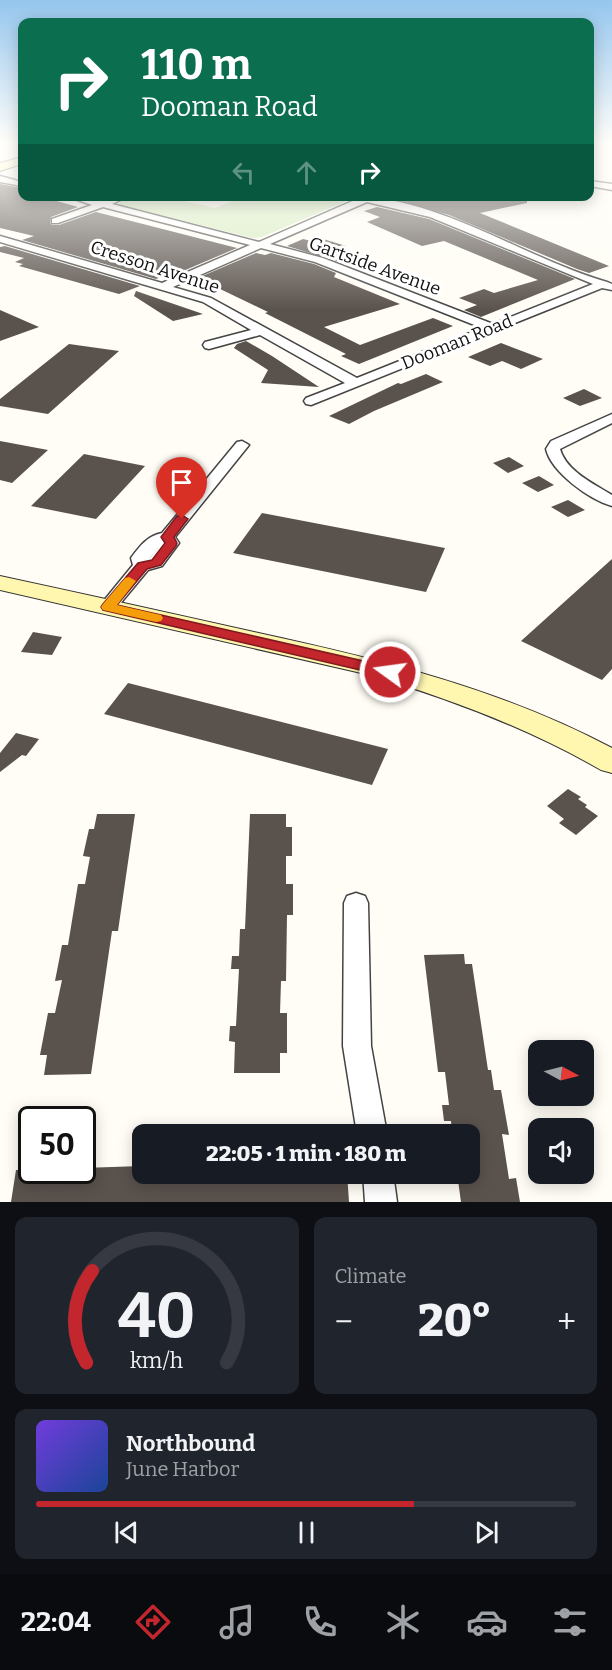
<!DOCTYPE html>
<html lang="en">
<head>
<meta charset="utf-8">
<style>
  body { margin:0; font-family:Bitter,serif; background:#20242c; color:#f1f3f6; height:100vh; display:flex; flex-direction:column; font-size:22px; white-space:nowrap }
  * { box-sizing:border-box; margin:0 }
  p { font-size:20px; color:#9ea1a6 }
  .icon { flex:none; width:33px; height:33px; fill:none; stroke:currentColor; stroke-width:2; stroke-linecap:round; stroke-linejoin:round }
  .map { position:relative; height:1202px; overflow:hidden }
  .drawer { display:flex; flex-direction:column; gap:15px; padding:15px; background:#0d0f14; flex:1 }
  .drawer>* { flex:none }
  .top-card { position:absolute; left:18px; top:18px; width:576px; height:183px; border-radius:12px; box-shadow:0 3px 15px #0003; background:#0b6e4f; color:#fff; overflow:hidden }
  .needle { width:39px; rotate:97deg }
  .fabs { position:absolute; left:528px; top:1040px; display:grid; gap:12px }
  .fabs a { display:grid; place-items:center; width:66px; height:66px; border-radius:12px; background:#171b24; box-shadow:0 3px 15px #0003; font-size:30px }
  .speed { position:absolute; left:18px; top:1106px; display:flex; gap:12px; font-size:30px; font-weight:700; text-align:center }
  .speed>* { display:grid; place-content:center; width:78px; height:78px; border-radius:50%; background:#171b24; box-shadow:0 3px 15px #0003; line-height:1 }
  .speed .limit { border:3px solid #111; border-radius:9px; background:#fff; color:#111 }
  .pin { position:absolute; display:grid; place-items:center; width:51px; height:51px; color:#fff; margin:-62px -26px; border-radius:50% 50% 50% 0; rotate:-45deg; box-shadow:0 0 6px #0007 }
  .pin .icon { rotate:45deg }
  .me { position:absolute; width:66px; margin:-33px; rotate:284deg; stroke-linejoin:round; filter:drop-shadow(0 0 4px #0008) }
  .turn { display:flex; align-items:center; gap:21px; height:126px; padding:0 24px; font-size:27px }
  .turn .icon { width:78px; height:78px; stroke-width:2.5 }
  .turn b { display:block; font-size:42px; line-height:51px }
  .lanes { display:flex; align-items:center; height:57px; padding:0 24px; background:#0003; justify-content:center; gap:30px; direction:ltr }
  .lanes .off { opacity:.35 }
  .big { font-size:45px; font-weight:800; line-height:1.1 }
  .drawer .tile { flex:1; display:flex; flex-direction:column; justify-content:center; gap:9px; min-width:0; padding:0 21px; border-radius:12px; background:#20242c }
  .drawer .dial { align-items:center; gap:0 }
  .dial svg { height:156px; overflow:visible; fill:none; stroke:#363941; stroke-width:7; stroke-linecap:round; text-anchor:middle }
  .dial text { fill:#f1f3f6; stroke:none }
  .song { display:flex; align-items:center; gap:18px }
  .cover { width:72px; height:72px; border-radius:9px; background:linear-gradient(135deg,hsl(260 70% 55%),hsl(220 70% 35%)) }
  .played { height:6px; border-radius:3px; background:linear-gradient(90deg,#c4262e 70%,#363941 70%) }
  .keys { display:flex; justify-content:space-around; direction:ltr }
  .heat { display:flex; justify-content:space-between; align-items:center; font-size:33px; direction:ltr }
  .drawer .tiles { flex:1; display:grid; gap:15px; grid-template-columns:1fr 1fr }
  .tile:last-child { grid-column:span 2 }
  .trip { position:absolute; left:132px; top:1124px; width:348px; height:60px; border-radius:12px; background:#171b24; box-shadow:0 3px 15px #0003; font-weight:800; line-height:60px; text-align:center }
  .tab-bar { display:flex; height:96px; justify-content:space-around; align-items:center; background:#090b0e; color:#9ea1a6 }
  .tab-bar .icon { width:42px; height:42px }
  .tab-bar .current { color:#c4262e }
  .tab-bar b { font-size:27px; color:#f1f3f6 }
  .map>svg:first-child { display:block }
</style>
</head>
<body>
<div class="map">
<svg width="612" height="1202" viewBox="0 0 612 1202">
  <rect width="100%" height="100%" fill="#fffdf5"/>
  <path fill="#d5ebbd" d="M136 197H167L215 208 244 197 333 196 343 199 344 202 262 237 253 238 119 205 120 202Z"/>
  <path fill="#5a524d" d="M0 184 22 188V196H39L78 207 51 217 50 223 52 225H59L96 212 237 248 176 274 171 273 156 279 22 240 34 236 0 228Z
    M408 196H527V203L480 213 609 266 589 273 577 269 449 215 398 200Z
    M377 207 429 219 575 279 481 317 464 310 477 305 459 298 484 289 494 293 538 280 444 241 422 246 367 222 380 217 364 211Z
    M303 239 316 242 323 239 346 246 340 262 287 246Z
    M5 246 140 286 119 294 19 266 23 264 15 262 24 258 0 252V247Z
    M256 253 265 255 271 253 314 264 336 273 334 277 400 304 324 327 360 345 433 318 453 326 359 364 341 356 346 354 265 313 268 312 218 288 193 280Z
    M136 291 203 314 173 321 134 296Z
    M0 310 39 327 0 341Z
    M246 341 272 356 319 387 261 383 268 370 234 348 237 344Z
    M501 343 543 359 521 369 502 361 490 366 468 357Z
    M69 344 119 351 48 414 0 406V399Z
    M426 374 443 382 374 411 349 424 329 416 398 383 401 384Z
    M584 389 602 398 580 406 563 398Z
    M0 441 48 450 12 483 0 480Z
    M84 454 145 466 96 519 31 506Z
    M509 457 524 466 508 473 493 463Z
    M539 476 554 485 538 492 522 483Z
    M568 500 585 510 568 517 551 507Z
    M262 513 445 548 426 592 233 553Z
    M612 559V669L602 680 521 641Z
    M33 632 62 637 52 655 21 652Z
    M128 683 388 749 372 785 104 714Z
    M16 733 39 739 26 756 22 755 0 772V753Z
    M568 789 581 797 578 799 587 805 585 807 598 816 576 835 559 823 564 819 547 806Z
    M97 814H135L118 931H112L91 1074 44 1075 47 1055H40L48 1013H55L62 980 55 981 62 945H68L78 884H85L90 857 83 856 89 829H94Z
    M250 814H286V827H292V856H286V884H293V915H287L286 981H281L280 1013H287V1053H280V1073H234L235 1042 229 1041 230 1026H236L239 969H231L232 956H239L240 929H245Z
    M464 954 465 964H472L488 1070H491L494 1090H501L509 1135 502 1134 509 1179 516 1178 520 1202H461L457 1173H470V1134H452L451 1121H444L442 1105H449L445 1072H438L424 955Z
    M142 1166V1173H347L349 1202H11L16 1170H82V1168Z"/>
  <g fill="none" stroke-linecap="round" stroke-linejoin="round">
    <g stroke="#444" stroke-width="3">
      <path id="street" d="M0 176 22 182V186L0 182Z
        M590 181 612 184V190L590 186Z
        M66 196H83L101 201 115 196H129L112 204 259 242 357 199 350 196C438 196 524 258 607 282L612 284V290L602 288 311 405 306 404 304 401 306 398 345 383 260 335 209 349 205 348 203 345 205 342 251 330 203 302 0 242V236L162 283 250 245 103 207 58 223H52V219L92 205ZM367 202 430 217 593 284 493 324 323 258 270 244ZM261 248 315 262 482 328 357 378 211 298 173 287Z
        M612 414V423L560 449C566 471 594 484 612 495V506C590 500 551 472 546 449L551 441Z
        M242 441 249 445 175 537 179 543 162 566 148 570 114 611H102L99 607 102 603 133 565 131 558C140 546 147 536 162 533L237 442ZM162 543 150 558 149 559Z
        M356 893 365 896 368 903 371 1046 387 1134H357L343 1046 344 903 347 896Z
        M363 1173H393L397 1202H365Z"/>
    </g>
    <g stroke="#333" stroke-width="2">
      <path id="secondary" d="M22 157V164L0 171V163Z
        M0 576C85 594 169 613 254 632 378 659 499 688 612 748V773L601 770C528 728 451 699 370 675L0 590Z"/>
    </g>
    <use href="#street" fill="#fff" fill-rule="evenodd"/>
    <use href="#secondary" fill="#fff6b0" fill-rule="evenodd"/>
  </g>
  <linearGradient id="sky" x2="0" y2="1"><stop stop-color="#95c6ee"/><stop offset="0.46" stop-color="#fffefa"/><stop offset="1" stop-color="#fffefa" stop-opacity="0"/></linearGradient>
  <rect width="612" height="310" fill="url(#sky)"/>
  <path fill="#c4262e" stroke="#7f191e" stroke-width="1.5" d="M182 515 188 519 174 537 177 543 176 546 161 565 147 569 117 605 390 667 395 668 397 672 395 675 390 677 103 610 101 607 103 604 138 563 152 560 165 543 161 537 177 516Z"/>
  <path fill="#f59e0b" d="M129 577 136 581 117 605 161 615 163 618 161 621 156 622 103 610 101 607 103 604 125 578Z"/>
  <g text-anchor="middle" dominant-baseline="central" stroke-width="6" stroke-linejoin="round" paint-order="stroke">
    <g font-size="18" fill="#111" stroke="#fff">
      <text transform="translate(375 266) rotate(20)">Gartside Avenue</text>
      <text transform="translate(155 267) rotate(18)">Cresson Avenue</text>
      <text transform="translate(457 342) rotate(-22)">Dooman Road</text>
    </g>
  </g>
</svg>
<div class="fabs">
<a><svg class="needle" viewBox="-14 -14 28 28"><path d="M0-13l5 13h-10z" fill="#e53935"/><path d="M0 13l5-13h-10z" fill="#9ea1a6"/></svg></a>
<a><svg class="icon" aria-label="sound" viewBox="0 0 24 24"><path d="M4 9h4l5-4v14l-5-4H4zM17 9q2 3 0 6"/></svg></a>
</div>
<div class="speed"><div class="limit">50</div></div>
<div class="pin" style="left:182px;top:519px;background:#d93025"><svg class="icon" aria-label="arrive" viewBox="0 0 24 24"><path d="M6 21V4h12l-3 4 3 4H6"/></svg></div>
<svg class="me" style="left:390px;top:672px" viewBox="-20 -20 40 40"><circle r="17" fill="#c4262e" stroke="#fff" stroke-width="3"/><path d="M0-11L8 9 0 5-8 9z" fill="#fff"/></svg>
<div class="trip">22:05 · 1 min · 180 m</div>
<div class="top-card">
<div class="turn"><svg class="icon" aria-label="right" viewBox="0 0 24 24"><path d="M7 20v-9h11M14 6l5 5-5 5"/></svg><div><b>110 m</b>Dooman Road</div></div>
<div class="lanes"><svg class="icon off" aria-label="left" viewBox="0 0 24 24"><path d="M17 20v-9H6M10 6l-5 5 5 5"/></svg><svg class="icon off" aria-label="ahead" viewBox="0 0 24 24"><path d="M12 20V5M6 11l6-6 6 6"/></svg><svg class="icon" aria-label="right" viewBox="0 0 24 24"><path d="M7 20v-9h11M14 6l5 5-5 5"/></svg></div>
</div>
</div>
<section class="drawer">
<div class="tiles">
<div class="tile dial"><svg viewBox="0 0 100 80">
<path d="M14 69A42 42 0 1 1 86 69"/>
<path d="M14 69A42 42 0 0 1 17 22" stroke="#c4262e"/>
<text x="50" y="56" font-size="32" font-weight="700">40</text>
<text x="50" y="72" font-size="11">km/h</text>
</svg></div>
<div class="tile"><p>Climate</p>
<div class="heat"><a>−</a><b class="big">20°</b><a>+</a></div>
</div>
<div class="tile">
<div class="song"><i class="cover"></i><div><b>Northbound</b><p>June Harbor</p></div></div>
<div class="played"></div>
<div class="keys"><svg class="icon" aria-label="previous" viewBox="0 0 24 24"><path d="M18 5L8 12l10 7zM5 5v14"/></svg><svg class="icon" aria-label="pause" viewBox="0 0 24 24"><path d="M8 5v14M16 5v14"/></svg><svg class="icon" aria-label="next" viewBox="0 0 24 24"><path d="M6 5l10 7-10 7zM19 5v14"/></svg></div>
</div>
</div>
</section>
<nav class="tab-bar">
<b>22:04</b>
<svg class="icon current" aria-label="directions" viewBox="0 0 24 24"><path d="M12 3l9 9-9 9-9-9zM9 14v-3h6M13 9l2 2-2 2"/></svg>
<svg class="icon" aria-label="music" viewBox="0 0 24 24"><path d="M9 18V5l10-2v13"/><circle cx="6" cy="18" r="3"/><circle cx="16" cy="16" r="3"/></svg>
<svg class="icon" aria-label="phone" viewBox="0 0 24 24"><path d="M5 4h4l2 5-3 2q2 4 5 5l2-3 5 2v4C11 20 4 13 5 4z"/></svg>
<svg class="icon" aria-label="climate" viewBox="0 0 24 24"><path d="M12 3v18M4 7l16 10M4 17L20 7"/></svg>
<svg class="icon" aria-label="car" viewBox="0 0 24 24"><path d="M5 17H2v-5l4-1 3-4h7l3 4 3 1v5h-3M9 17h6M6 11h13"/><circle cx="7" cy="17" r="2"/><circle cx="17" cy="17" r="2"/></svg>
<svg class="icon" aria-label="filters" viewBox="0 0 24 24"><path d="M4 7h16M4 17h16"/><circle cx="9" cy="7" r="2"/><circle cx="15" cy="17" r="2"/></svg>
</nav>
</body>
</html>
